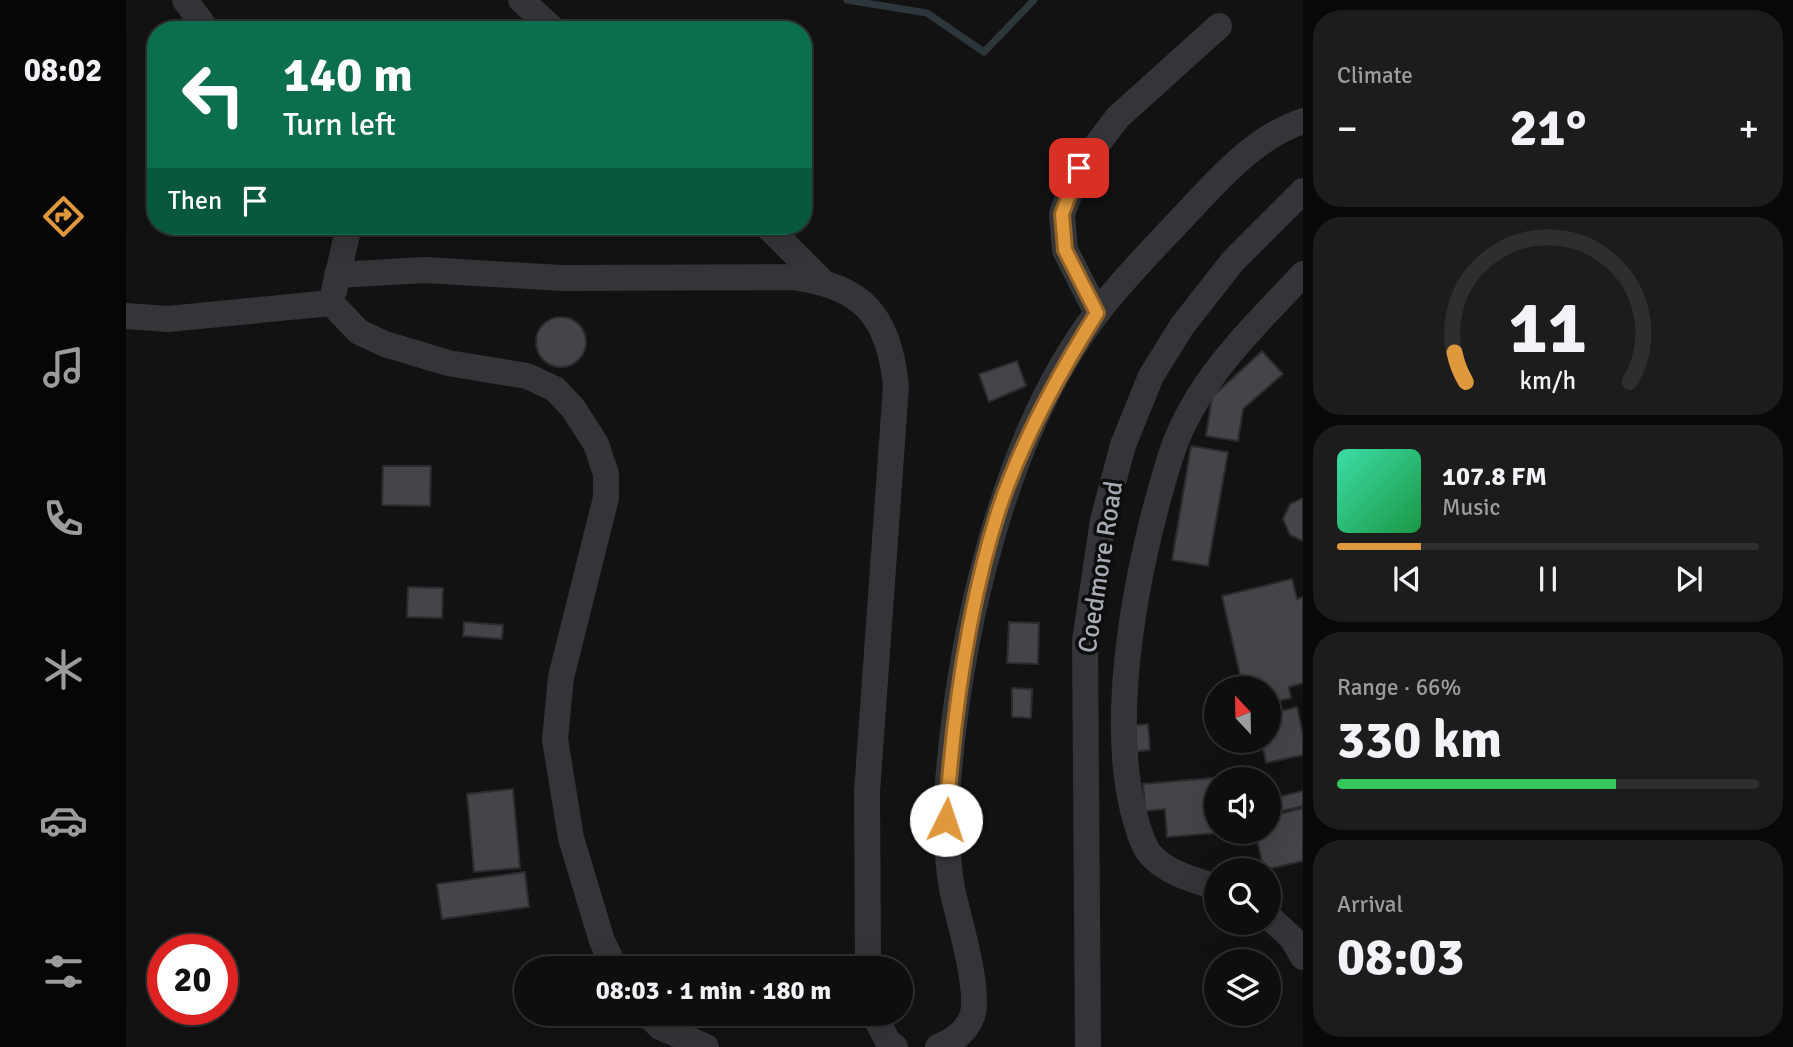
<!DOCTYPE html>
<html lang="en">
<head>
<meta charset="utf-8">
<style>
  body { margin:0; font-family:Signika,sans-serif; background:#1c1c1c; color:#f1f3f6; height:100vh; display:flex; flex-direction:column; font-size:26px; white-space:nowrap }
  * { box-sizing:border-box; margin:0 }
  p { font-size:23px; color:#9b9c9e }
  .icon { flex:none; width:38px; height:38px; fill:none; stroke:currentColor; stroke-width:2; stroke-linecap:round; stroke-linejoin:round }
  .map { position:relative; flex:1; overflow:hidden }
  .details { display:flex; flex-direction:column; gap:10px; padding:10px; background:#080808; width:490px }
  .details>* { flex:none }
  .hud { position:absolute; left:21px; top:21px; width:665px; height:214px; border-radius:28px; box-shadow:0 7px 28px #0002,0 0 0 2px #2e2e2e; background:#0b6e4f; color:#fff; overflow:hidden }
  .needle { width:46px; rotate:338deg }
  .buttons { position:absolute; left:1078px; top:676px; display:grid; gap:14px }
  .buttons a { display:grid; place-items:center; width:77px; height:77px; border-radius:50%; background:#0e0e0e; box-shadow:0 7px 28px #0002,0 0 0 2px #2e2e2e; font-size:35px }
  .speed { position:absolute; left:21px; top:934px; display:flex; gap:14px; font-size:35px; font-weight:700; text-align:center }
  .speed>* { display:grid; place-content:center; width:91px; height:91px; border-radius:50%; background:#0e0e0e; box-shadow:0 7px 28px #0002,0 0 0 2px #2e2e2e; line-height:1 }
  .speed .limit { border:10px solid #d22; background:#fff; color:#111 }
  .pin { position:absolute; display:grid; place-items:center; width:60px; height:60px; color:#fff; margin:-30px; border-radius:14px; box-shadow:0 4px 10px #0006 }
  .me { position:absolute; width:77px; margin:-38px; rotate:4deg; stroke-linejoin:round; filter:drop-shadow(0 0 5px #0008) }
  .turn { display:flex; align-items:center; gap:24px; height:147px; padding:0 21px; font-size:32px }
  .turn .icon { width:91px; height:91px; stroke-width:2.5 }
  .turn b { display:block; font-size:49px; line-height:60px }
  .then { display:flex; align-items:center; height:66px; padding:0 21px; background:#0003; gap:14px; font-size:26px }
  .big { font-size:52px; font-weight:700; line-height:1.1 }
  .details .widget { flex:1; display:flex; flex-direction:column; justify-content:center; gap:10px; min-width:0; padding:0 24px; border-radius:28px; background:#1c1c1c }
  .details .dial { align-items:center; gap:0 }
  .dial svg { height:182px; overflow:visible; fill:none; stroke:#2e2e2e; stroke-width:7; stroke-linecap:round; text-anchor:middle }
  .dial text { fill:#f1f3f6; stroke:none }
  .song { display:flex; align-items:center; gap:21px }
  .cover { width:84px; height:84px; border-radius:10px; background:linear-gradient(135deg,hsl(160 70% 55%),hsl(140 70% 35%)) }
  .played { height:7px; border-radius:4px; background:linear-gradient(90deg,#e0983d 20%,#2e2e2e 20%) }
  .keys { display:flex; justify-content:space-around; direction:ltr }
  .heat { display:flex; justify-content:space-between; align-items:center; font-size:38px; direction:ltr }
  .charge { height:10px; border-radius:5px; background:linear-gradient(90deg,#34c759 66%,#2e2e2e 0) }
  .trip { position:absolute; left:388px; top:956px; width:399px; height:70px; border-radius:35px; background:#0e0e0e; box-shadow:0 7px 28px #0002,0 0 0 2px #2e2e2e; font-weight:700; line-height:70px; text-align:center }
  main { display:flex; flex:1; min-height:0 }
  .dock { display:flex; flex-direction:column; width:126px; justify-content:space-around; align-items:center; background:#060606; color:#9b9c9e }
  .dock .icon { width:49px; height:49px }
  .dock .selected { color:#e0983d }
  .dock b { font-size:32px; color:#f1f3f6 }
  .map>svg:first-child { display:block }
</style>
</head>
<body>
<main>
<nav class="dock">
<b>08:02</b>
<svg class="icon selected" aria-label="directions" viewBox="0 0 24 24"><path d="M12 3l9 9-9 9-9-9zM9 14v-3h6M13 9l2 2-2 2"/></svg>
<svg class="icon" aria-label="music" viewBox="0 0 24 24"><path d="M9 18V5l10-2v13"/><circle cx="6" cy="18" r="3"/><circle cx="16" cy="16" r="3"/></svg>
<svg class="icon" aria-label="phone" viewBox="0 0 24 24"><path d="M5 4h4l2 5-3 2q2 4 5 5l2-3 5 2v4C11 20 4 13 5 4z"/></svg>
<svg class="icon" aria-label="climate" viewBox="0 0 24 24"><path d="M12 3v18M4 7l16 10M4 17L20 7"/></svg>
<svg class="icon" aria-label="car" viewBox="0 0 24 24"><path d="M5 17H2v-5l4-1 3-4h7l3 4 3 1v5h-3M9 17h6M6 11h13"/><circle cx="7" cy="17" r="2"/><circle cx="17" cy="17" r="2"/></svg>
<svg class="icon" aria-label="filters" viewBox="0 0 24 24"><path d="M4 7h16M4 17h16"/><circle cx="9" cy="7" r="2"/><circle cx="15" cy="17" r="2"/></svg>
</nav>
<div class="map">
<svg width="1177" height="1047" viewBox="0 0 1177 1047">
  <rect width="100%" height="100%" fill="#121213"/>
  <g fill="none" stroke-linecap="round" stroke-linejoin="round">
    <path stroke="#2d363b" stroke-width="7" d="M721 0 801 13 858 52 908 0"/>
  </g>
  <path fill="#444549" stroke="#2c2c2f" stroke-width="2" d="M410 342a25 25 0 1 1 50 0a25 25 0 1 1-50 0Z
    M1136 351 1157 374 1117 409 1112 441 1080 436 1086 397Z
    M891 361 900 386 863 402 853 374Z
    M1065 446 1102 452 1082 566 1046 560Z
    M257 466H305L304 506 256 505Z
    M1177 498V541L1164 535 1157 519 1164 504Z
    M1166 579 1171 599 1177 597V683L1163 687 1165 698 1143 703V688H1117L1096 596Z
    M282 587 317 588 316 618 281 617Z
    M338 622 377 625 376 639 337 636Z
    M883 622 913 623 912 664 881 663Z
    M886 688 906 689 905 718 886 717Z
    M1171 707 1177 735V755L1140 763 1137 748 1118 752 1115 740H1143V714Z
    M1022 724 1024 750 996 753 994 727Z
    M1098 777 1090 779V831L1103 832 1041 837 1039 809 1019 811 1017 784Z
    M387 789 394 868 348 872 341 794Z
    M1177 791V806L1143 814V799Z
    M1177 808V861L1138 870 1129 831H1143V817Z
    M399 872 403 907 316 919 311 884Z"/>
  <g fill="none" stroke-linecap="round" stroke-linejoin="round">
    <path stroke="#333538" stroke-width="26" d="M59 0 81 30
      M395 0 428 30
      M641 226 696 281
      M211 275 299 270 436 278 667 277C737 286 763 316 770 386L741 792 742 968
      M208 291 223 226
      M205 303 233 332 259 344 322 363 401 376 429 389 447 408 470 444 480 474V498L435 677 429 739 445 838 476 941 489 968
      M971 313 939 250 936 214 953 168 992 117 1093 26
      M0 316 42 319 205 303
      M1090 887C1068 880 1040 873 1024 854 1015 843 1011 824 1007 810 982 707 1013 558 1044 458 1050 438 1062 414 1073 396 1101 351 1141 313 1177 274
      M1143 917 1166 938 1177 957
      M520 1013 534 1027 580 1047
      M747 1013 761 1040 769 1047
      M812 1047C827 1041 841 1031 846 1016 855 991 832 917 826 889 820 854 820 818 822 782 834 632 878 434 971 313 997 279 1028 248 1057 217 1092 180 1127 138 1177 121
      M962 1047 959 641 977 520 997 445 1025 376 1056 326 1107 261 1177 191"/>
  </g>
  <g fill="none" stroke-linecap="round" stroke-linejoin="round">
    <g stroke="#926328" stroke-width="18">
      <path id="route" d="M820 820C827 716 841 609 873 509 896 440 932 375 971 313L939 250 936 214 953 168"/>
    </g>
    <use href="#route" stroke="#e0983d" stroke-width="12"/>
  </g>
  <g text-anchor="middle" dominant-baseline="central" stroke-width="7" stroke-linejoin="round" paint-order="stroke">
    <g font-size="26" fill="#a5aab3" stroke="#0d0d0e">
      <text transform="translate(975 567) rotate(-81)">Coedmore Road</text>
    </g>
  </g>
</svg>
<div class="buttons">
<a><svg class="needle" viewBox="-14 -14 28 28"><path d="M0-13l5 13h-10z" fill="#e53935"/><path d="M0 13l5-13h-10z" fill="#9b9c9e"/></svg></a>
<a><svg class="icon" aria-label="sound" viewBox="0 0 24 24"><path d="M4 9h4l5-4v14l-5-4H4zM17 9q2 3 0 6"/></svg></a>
<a><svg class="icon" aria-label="search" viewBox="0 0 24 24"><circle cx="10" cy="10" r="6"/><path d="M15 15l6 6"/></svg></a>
<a><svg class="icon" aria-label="layers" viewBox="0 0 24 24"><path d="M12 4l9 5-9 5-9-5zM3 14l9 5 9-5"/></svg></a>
</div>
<div class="speed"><div class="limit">20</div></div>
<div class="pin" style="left:953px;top:168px;background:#d93025"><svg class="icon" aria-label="arrive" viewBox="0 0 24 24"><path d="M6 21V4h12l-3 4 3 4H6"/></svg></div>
<svg class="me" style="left:820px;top:820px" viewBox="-20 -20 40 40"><circle r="19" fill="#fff"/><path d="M0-13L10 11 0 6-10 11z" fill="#e0983d"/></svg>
<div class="trip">08:03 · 1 min · 180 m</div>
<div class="hud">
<div class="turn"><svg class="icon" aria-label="left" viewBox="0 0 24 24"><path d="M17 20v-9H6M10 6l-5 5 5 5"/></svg><div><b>140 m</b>Turn left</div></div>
<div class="then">Then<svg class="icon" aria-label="arrive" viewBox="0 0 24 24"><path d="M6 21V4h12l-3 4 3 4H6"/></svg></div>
</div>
</div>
<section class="details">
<div class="widget"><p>Climate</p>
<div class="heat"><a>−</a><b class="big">21°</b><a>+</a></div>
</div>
<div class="widget dial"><svg viewBox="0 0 100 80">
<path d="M14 69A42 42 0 1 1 86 69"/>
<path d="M14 69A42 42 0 0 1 9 56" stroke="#e0983d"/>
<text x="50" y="56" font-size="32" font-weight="700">11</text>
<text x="50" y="72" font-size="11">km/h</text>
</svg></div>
<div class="widget">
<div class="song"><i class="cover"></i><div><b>107.8 FM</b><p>Music</p></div></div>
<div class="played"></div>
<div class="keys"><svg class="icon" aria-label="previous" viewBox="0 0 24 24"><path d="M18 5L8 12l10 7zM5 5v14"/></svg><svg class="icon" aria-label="pause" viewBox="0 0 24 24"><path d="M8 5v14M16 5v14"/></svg><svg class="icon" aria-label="next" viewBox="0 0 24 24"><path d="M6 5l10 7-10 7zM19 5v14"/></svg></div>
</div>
<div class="widget"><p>Range · 66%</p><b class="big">330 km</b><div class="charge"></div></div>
<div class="widget"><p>Arrival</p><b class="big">08:03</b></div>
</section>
</main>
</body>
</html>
